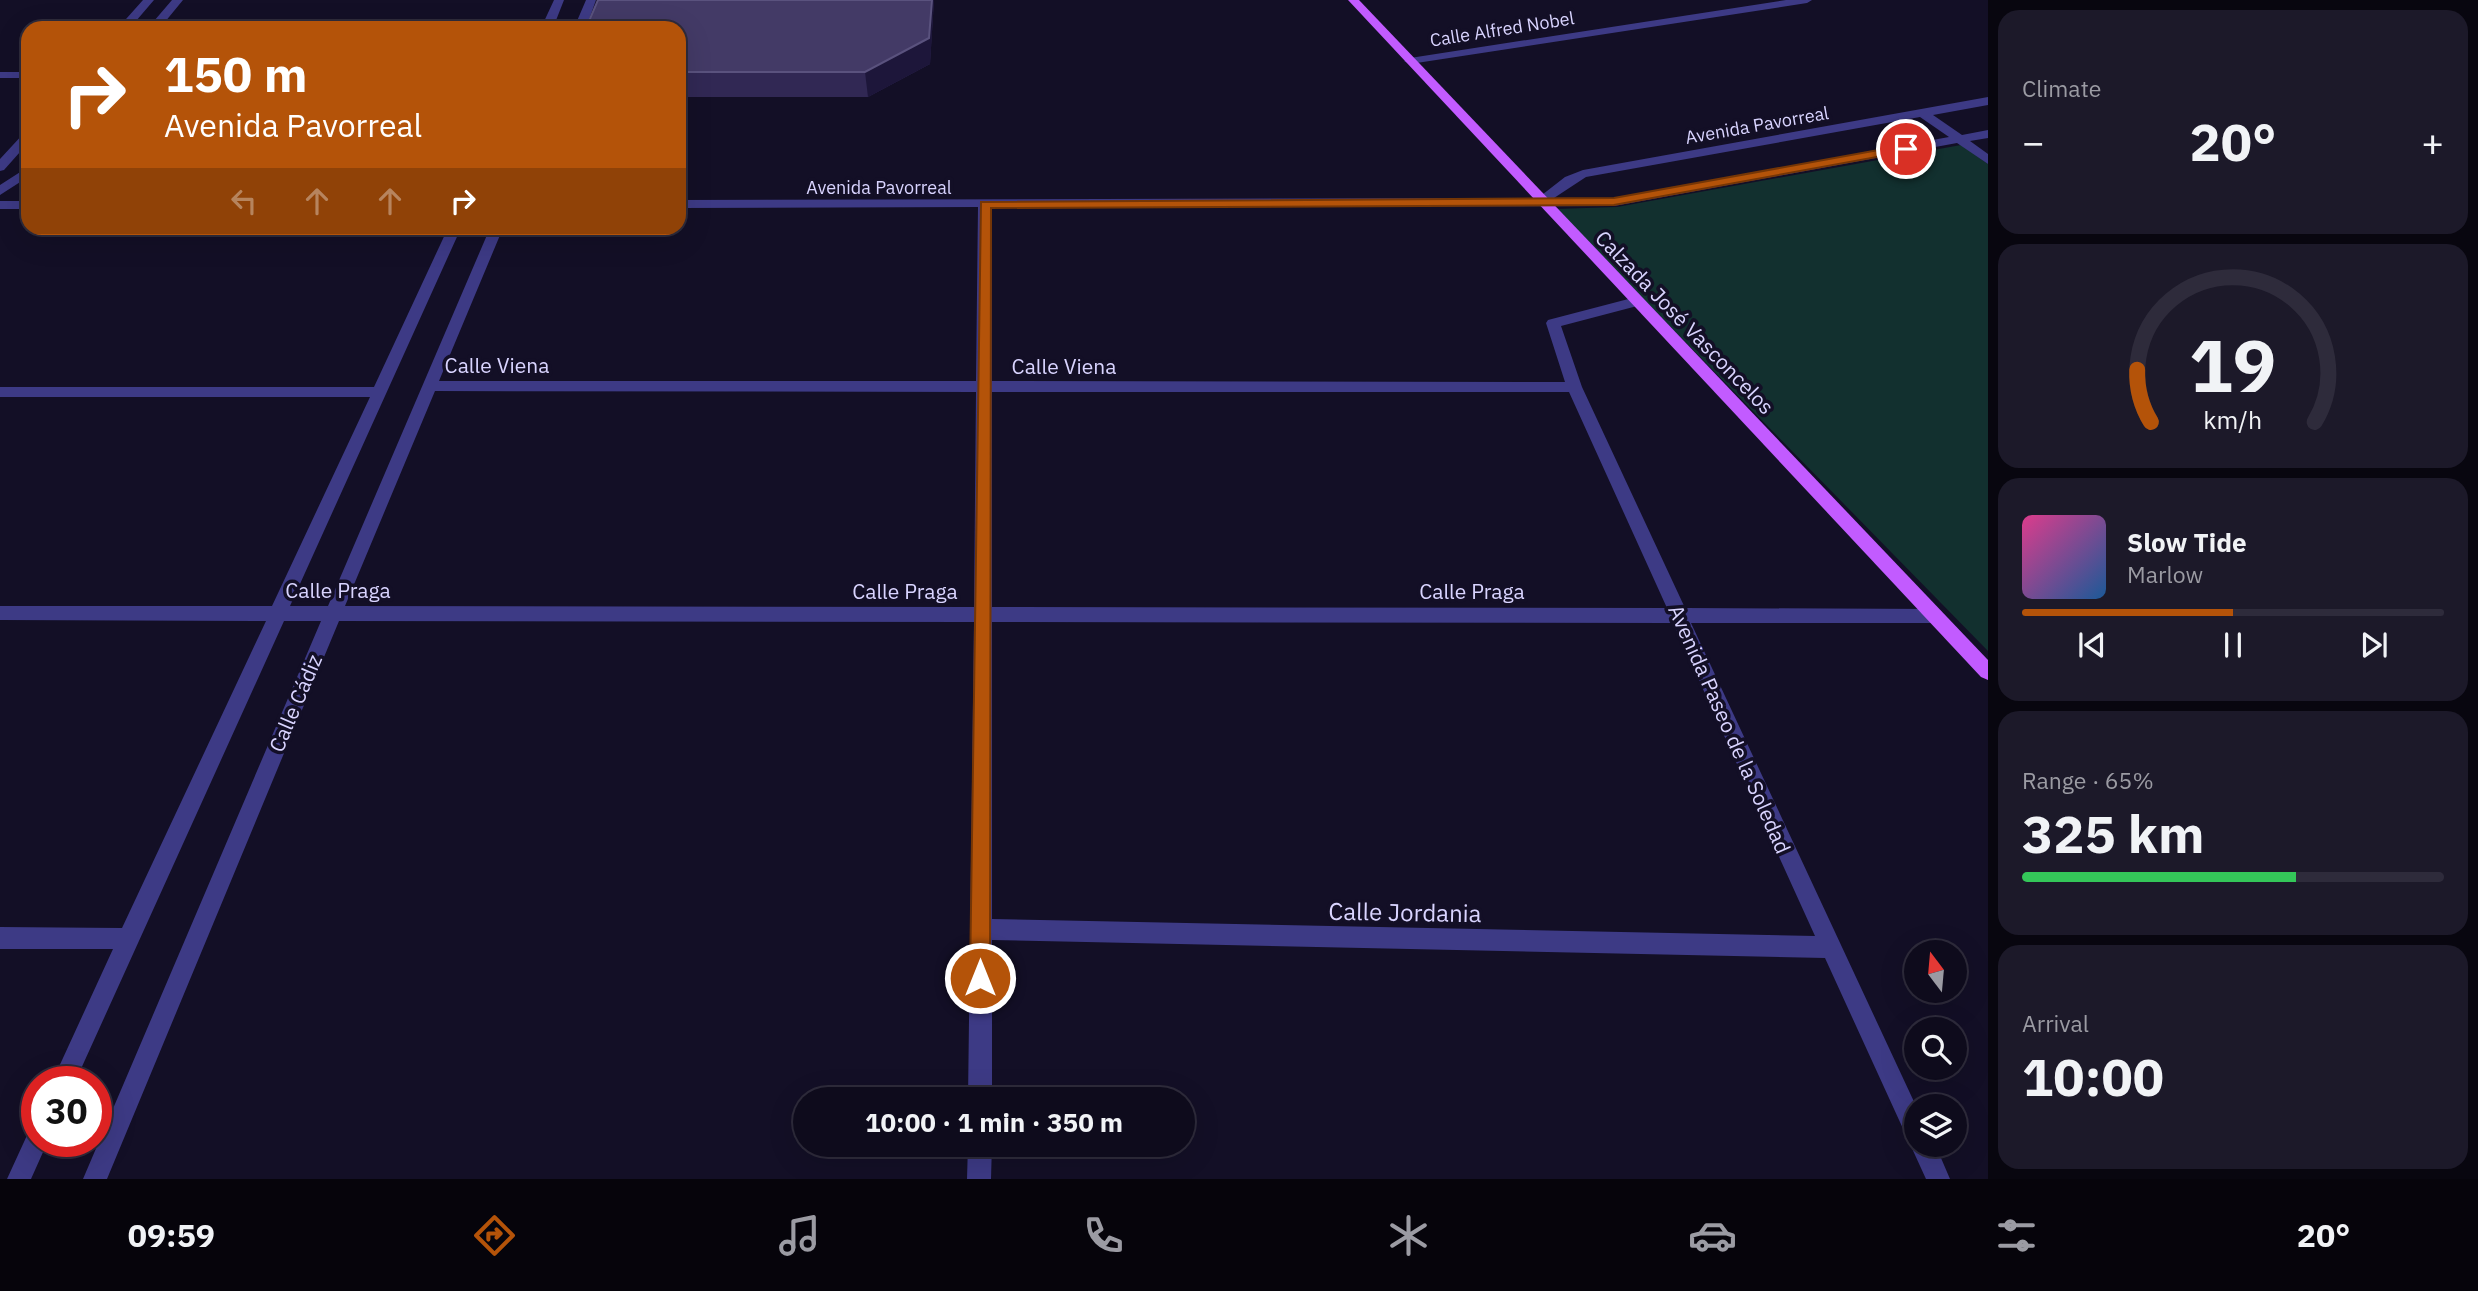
<!DOCTYPE html>
<html lang="en">
<head>
<meta charset="utf-8">
<style>
  body { margin:0; font-family:"IBM Plex Sans",sans-serif; background:#1c1929; color:#f1f3f6; height:100vh; display:flex; flex-direction:column; font-size:26px; white-space:nowrap }
  * { box-sizing:border-box; margin:0 }
  p { font-size:23px; color:#9b9ba3 }
  .icon { flex:none; width:38px; height:38px; fill:none; stroke:currentColor; stroke-width:2; stroke-linecap:round; stroke-linejoin:round }
  .map { position:relative; flex:1; overflow:hidden }
  .drawer { display:flex; flex-direction:column; gap:10px; padding:10px; background:#08060f; width:490px }
  .drawer>* { flex:none }
  .top-card { position:absolute; left:21px; top:21px; width:665px; height:214px; border-radius:21px; box-shadow:0 7px 28px #0002,0 0 0 2px #2e2b3b; background:#b45309; color:#fff; overflow:hidden }
  .needle { width:46px; rotate:344deg }
  .buttons { position:absolute; left:1904px; top:940px; display:grid; gap:14px }
  .buttons a { display:grid; place-items:center; width:63px; height:63px; border-radius:50%; background:#0e0b1c; box-shadow:0 7px 28px #0002,0 0 0 2px #2e2b3b; font-size:35px }
  .speed { position:absolute; left:21px; top:1066px; display:flex; gap:14px; font-size:35px; font-weight:700; text-align:center }
  .speed>* { display:grid; place-content:center; width:91px; height:91px; border-radius:50%; background:#0e0b1c; box-shadow:0 7px 28px #0002,0 0 0 2px #2e2b3b; line-height:1 }
  .speed .limit { border:10px solid #d22; background:#fff; color:#111 }
  .pin { position:absolute; display:grid; place-items:center; width:60px; height:60px; color:#fff; margin:-30px; border:4px solid #fff; border-radius:50%; box-shadow:0 2px 7px #0007 }
  .me { position:absolute; width:77px; margin:-38px; rotate:0deg; stroke-linejoin:round; filter:drop-shadow(0 0 5px #0008) }
  .turn { display:flex; align-items:center; gap:24px; height:147px; padding:0 28px; font-size:32px }
  .turn .icon { width:91px; height:91px; stroke-width:2.5 }
  .turn b { display:block; font-size:49px; line-height:60px }
  .lanes { display:flex; align-items:center; height:66px; padding:0 28px; background:#0003; justify-content:center; gap:35px; direction:ltr }
  .lanes .off { opacity:.35 }
  .big { font-size:52px; font-weight:800; line-height:1.1 }
  .drawer .widget { flex:1; display:flex; flex-direction:column; justify-content:center; gap:10px; min-width:0; padding:0 24px; border-radius:21px; background:#1c1929 }
  .drawer .dial { align-items:center; gap:0 }
  .dial svg { height:182px; overflow:visible; fill:none; stroke:#2e2b3b; stroke-width:7; stroke-linecap:round; text-anchor:middle }
  .dial text { fill:#f1f3f6; stroke:none }
  .song { display:flex; align-items:center; gap:21px }
  .cover { width:84px; height:84px; border-radius:10px; background:linear-gradient(135deg,hsl(330 70% 55%),hsl(210 70% 35%)) }
  .played { height:7px; border-radius:4px; background:linear-gradient(90deg,#b45309 50%,#2e2b3b 50%) }
  .keys { display:flex; justify-content:space-around; direction:ltr }
  .heat { display:flex; justify-content:space-between; align-items:center; font-size:38px; direction:ltr }
  .charge { height:10px; border-radius:5px; background:linear-gradient(90deg,#34c759 65%,#2e2b3b 0) }
  .trip { position:absolute; left:793px; top:1087px; width:402px; height:70px; border-radius:35px; background:#0e0b1c; box-shadow:0 7px 28px #0002,0 0 0 2px #2e2b3b; font-weight:800; line-height:70px; text-align:center }
  .menu { display:flex; height:112px; justify-content:space-around; align-items:center; background:#06040b; color:#9b9ba3 }
  .menu .icon { width:49px; height:49px }
  .menu .active { color:#b45309 }
  .menu b { font-size:32px; color:#f1f3f6 }
  main { display:flex; flex:1; min-height:0 }
  .map>svg:first-child { display:block }
</style>
</head>
<body>
<main>
<div class="map">
<svg width="1988" height="1179" viewBox="0 0 1988 1179">
  <rect width="100%" height="100%" fill="#130f26"/>
  <path fill="#12302f" d="M1961 145 1988 164V651L1555 209 1617 207Z"/>
  <g fill="none" stroke-linecap="round" stroke-linejoin="round">
    <path fill="#3d3a85" fill-rule="evenodd" d="M143 0H154L130 28H118Z
      M172 0H183L160 28H148Z
      M554 0H564L553 28H541Z
      M586 0H596L586 28H574Z
      M1786 0H1812L1807 3 1410 64 1404 61 1410 58Z
      M0 72H28V78H0Z
      M1988 97V105L1933 115 1962 135 1988 130V138L1970 141 1988 154V164L1957 143 1614 206 992 207V381L1565 382 1546 323 1548 320 1636 297 1641 299V305L1561 326 1582 387 1685 608 1935 609 1941 611 1944 616 1941 621 1935 623H1691L1916 1106V1144H1935L1950 1179H1926L1825 958 992 940V1099H968L974 622 339 621 107 1179H83L321 621H284L75 1082H52L113 949H0V927L122 928 266 621 0 620V606H272L370 397H0V387H374L448 228H461L290 606H328L490 228H503L439 381H976L978 207 679 208V200L1538 198 1565 177 1583 170ZM1920 117 1949 137 1614 198H1554L1586 177ZM435 391 976 392 974 607 345 606ZM992 392H1569L1667 608 992 607ZM992 622 1673 623 1815 936 992 919Z
      M28 132V143L4 170 0 171V159L24 133Z
      M28 167V177L0 195V185Z
      M0 201H28V209H0Z
      M37 1127V1141H48L31 1179H7L29 1131Z
      M968 1144H992L991 1179H967Z"/>
    <path fill="#c25bff" fill-rule="evenodd" d="M1348 0H1359L1988 660V680L1981 677Z"/>
  </g>
  <path fill="#312854" d="M598 0H934L930 64 868 97H679V28Z"/>
  <path fill="#1d163a" d="M932 0H934L930 64 868 97 865 72Z"/>
  <path fill="#433a66" stroke="#5a527e" stroke-width="2" d="M598 0H932L929 38 865 72H679V28H586Z"/>
  <path fill="#b45309" stroke="#753606" stroke-width="2" d="M1906 145 1910 146V151L1614 205 991 208 990 978 987 985 980 988 973 985 970 978 981 202 1614 198Z"/>
  <g text-anchor="middle" dominant-baseline="central" stroke-width="7" stroke-linejoin="round" paint-order="stroke">
    <g font-size="18" fill="#d9d4ff" stroke="#130f26">
      <text transform="translate(1502 29) rotate(-9)">Calle Alfred Nobel</text>
      <text transform="translate(1757 125) rotate(-10)">Avenida Pavorreal</text>
      <text x="879" y="187">Avenida Pavorreal</text>
    </g>
    <g font-size="21" fill="#d9d4ff" stroke="#130f26">
      <text transform="translate(1685 322) rotate(46)">Calzada José Vasconcelos</text>
      <text x="497" y="365">Calle Viena</text>
      <text x="1064" y="366">Calle Viena</text>
      <text x="338" y="590">Calle Praga</text>
      <text x="905" y="591">Calle Praga</text>
      <text x="1472" y="591">Calle Praga</text>
      <text transform="translate(295 703) rotate(-67)">Calle Cádiz</text>
      <text transform="translate(1730 729) rotate(66)">Avenida Paseo de la Soledad</text>
    </g>
    <g font-size="24" fill="#d9d4ff" stroke="#130f26">
      <text transform="translate(1405 912) rotate(1)">Calle Jordania</text>
    </g>
  </g>
</svg>
<div class="buttons">
<a><svg class="needle" viewBox="-14 -14 28 28"><path d="M0-13l5 13h-10z" fill="#e53935"/><path d="M0 13l5-13h-10z" fill="#9b9ba3"/></svg></a>
<a><svg class="icon" aria-label="search" viewBox="0 0 24 24"><circle cx="10" cy="10" r="6"/><path d="M15 15l6 6"/></svg></a>
<a><svg class="icon" aria-label="layers" viewBox="0 0 24 24"><path d="M12 4l9 5-9 5-9-5zM3 14l9 5 9-5"/></svg></a>
</div>
<div class="speed"><div class="limit">30</div></div>
<div class="pin" style="left:1906px;top:149px;background:#d93025"><svg class="icon" aria-label="arrive" viewBox="0 0 24 24"><path d="M6 21V4h12l-3 4 3 4H6"/></svg></div>
<svg class="me" style="left:980px;top:978px" viewBox="-20 -20 40 40"><circle r="17" fill="#b45309" stroke="#fff" stroke-width="3"/><path d="M0-11L8 9 0 5-8 9z" fill="#fff"/></svg>
<div class="trip">10:00 · 1 min · 350 m</div>
<div class="top-card">
<div class="turn"><svg class="icon" aria-label="right" viewBox="0 0 24 24"><path d="M7 20v-9h11M14 6l5 5-5 5"/></svg><div><b>150 m</b>Avenida Pavorreal</div></div>
<div class="lanes"><svg class="icon off" aria-label="left" viewBox="0 0 24 24"><path d="M17 20v-9H6M10 6l-5 5 5 5"/></svg><svg class="icon off" aria-label="ahead" viewBox="0 0 24 24"><path d="M12 20V5M6 11l6-6 6 6"/></svg><svg class="icon off" aria-label="ahead" viewBox="0 0 24 24"><path d="M12 20V5M6 11l6-6 6 6"/></svg><svg class="icon" aria-label="right" viewBox="0 0 24 24"><path d="M7 20v-9h11M14 6l5 5-5 5"/></svg></div>
</div>
</div>
<section class="drawer">
<div class="widget"><p>Climate</p>
<div class="heat"><a>−</a><b class="big">20°</b><a>+</a></div>
</div>
<div class="widget dial"><svg viewBox="0 0 100 80">
<path d="M14 69A42 42 0 1 1 86 69"/>
<path d="M14 69A42 42 0 0 1 8 46" stroke="#b45309"/>
<text x="50" y="56" font-size="32" font-weight="700">19</text>
<text x="50" y="72" font-size="11">km/h</text>
</svg></div>
<div class="widget">
<div class="song"><i class="cover"></i><div><b>Slow Tide</b><p>Marlow</p></div></div>
<div class="played"></div>
<div class="keys"><svg class="icon" aria-label="previous" viewBox="0 0 24 24"><path d="M18 5L8 12l10 7zM5 5v14"/></svg><svg class="icon" aria-label="pause" viewBox="0 0 24 24"><path d="M8 5v14M16 5v14"/></svg><svg class="icon" aria-label="next" viewBox="0 0 24 24"><path d="M6 5l10 7-10 7zM19 5v14"/></svg></div>
</div>
<div class="widget"><p>Range · 65%</p><b class="big">325 km</b><div class="charge"></div></div>
<div class="widget"><p>Arrival</p><b class="big">10:00</b></div>
</section>
</main>
<nav class="menu">
<b>09:59</b>
<svg class="icon active" aria-label="directions" viewBox="0 0 24 24"><path d="M12 3l9 9-9 9-9-9zM9 14v-3h6M13 9l2 2-2 2"/></svg>
<svg class="icon" aria-label="music" viewBox="0 0 24 24"><path d="M9 18V5l10-2v13"/><circle cx="6" cy="18" r="3"/><circle cx="16" cy="16" r="3"/></svg>
<svg class="icon" aria-label="phone" viewBox="0 0 24 24"><path d="M5 4h4l2 5-3 2q2 4 5 5l2-3 5 2v4C11 20 4 13 5 4z"/></svg>
<svg class="icon" aria-label="climate" viewBox="0 0 24 24"><path d="M12 3v18M4 7l16 10M4 17L20 7"/></svg>
<svg class="icon" aria-label="car" viewBox="0 0 24 24"><path d="M5 17H2v-5l4-1 3-4h7l3 4 3 1v5h-3M9 17h6M6 11h13"/><circle cx="7" cy="17" r="2"/><circle cx="17" cy="17" r="2"/></svg>
<svg class="icon" aria-label="filters" viewBox="0 0 24 24"><path d="M4 7h16M4 17h16"/><circle cx="9" cy="7" r="2"/><circle cx="15" cy="17" r="2"/></svg>
<b>20°</b>
</nav>
</body>
</html>
